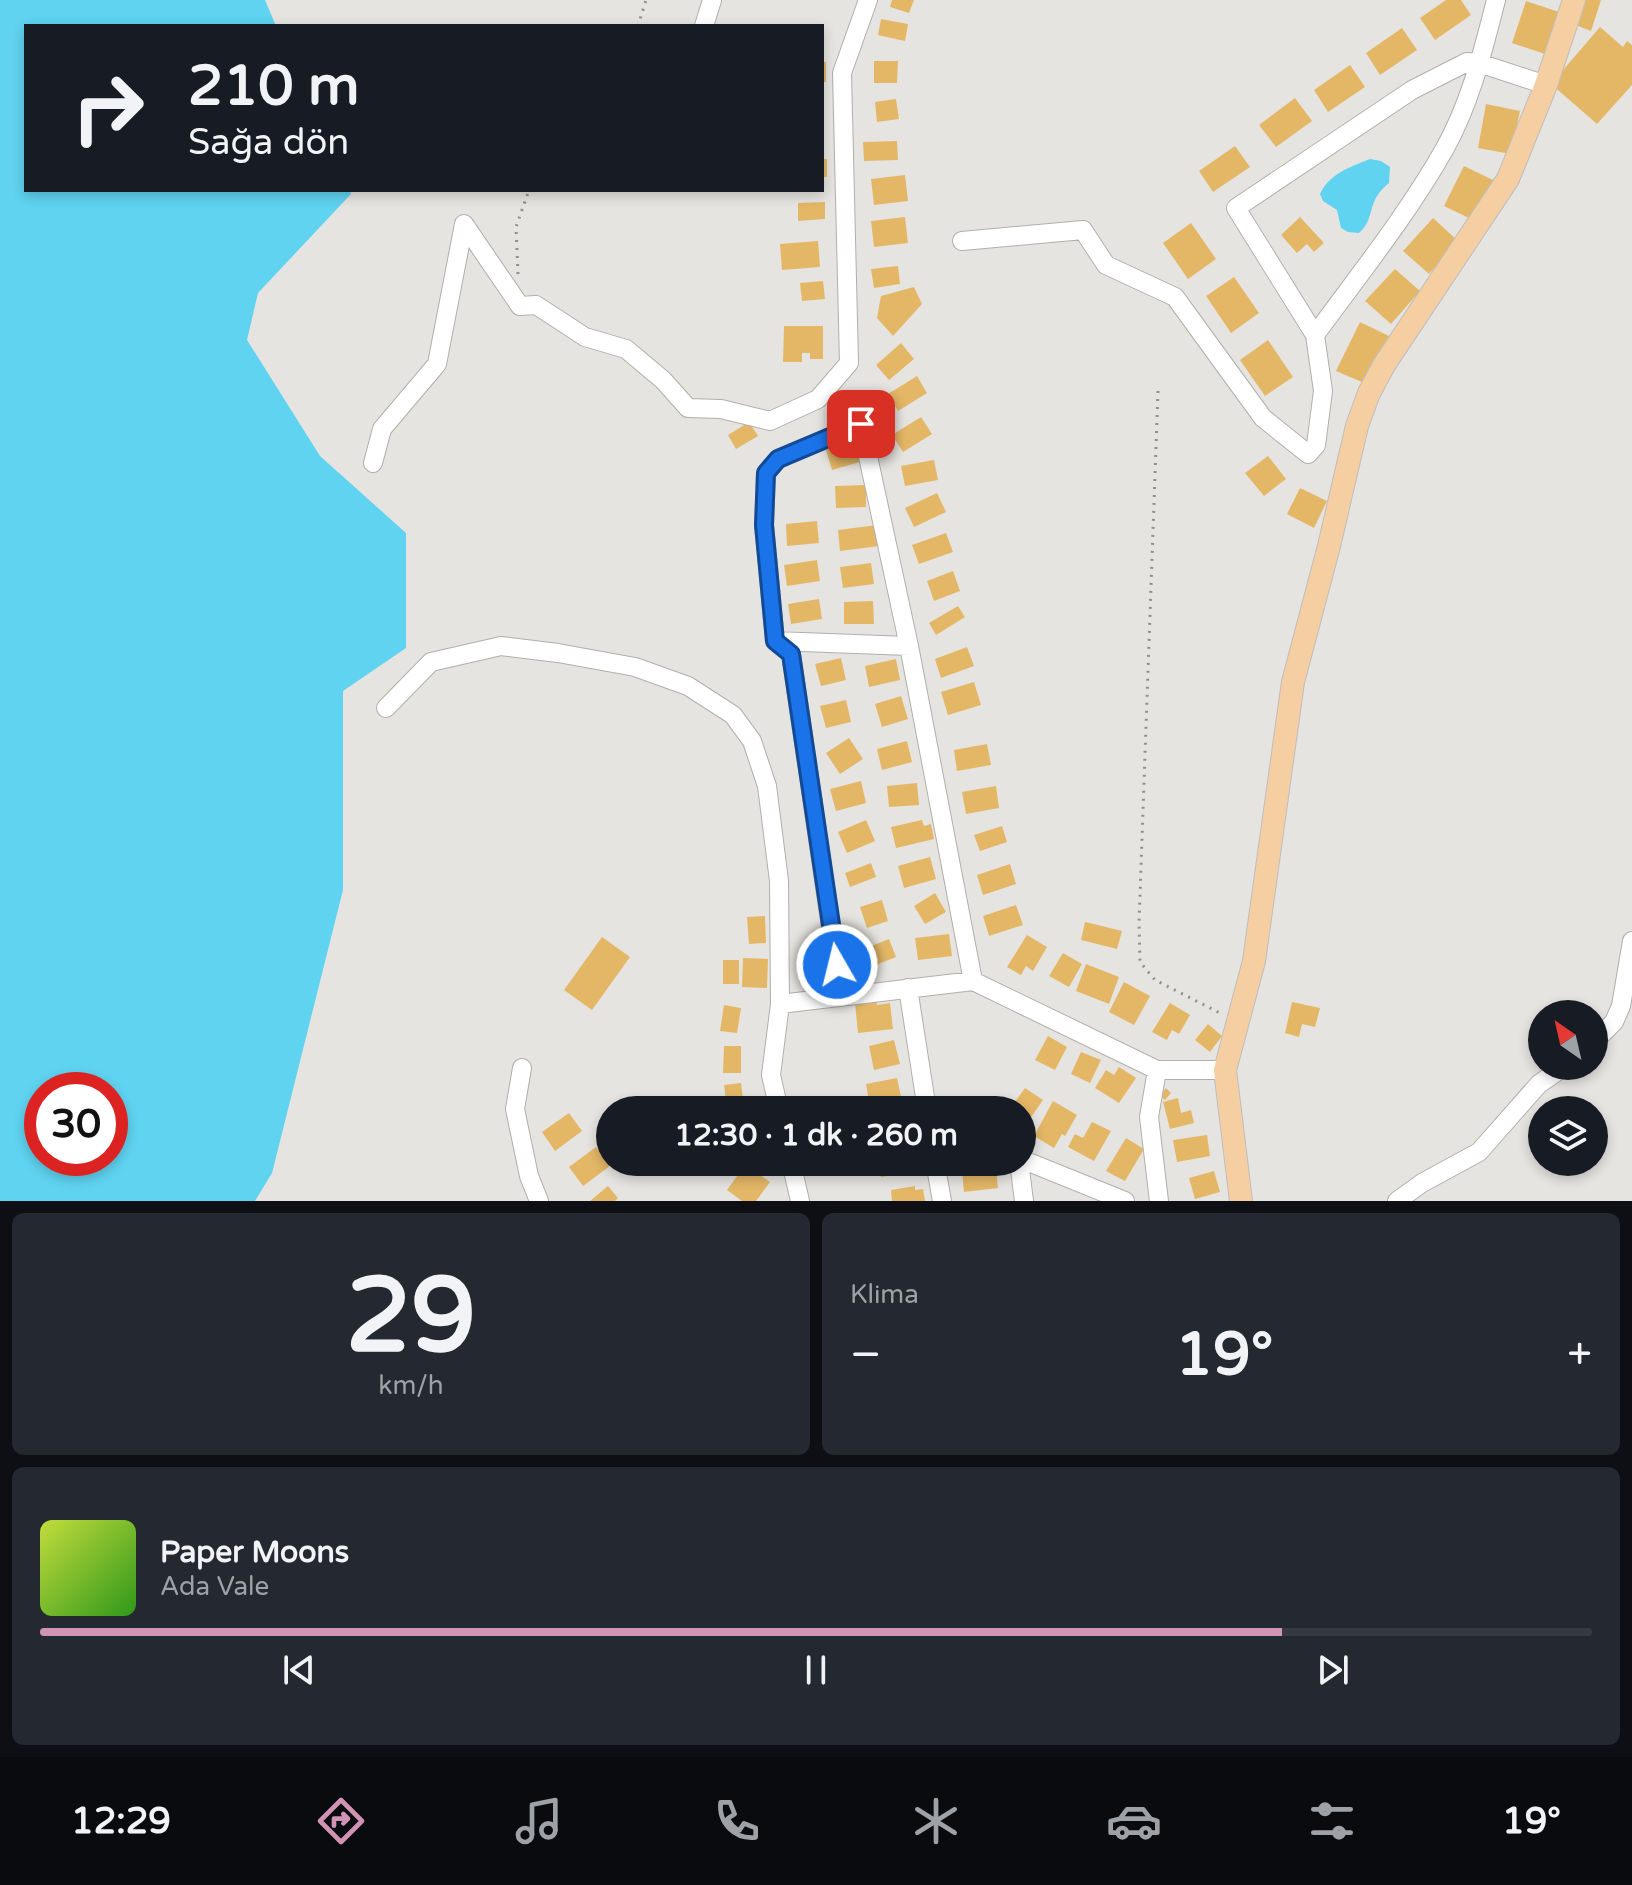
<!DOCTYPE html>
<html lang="tr">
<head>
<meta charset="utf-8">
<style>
  body { margin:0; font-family:"Varela Round",sans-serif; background:#242831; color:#f1f3f6; height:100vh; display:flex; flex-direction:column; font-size:30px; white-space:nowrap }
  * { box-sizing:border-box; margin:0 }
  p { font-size:26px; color:#9ea1a6 }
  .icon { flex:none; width:44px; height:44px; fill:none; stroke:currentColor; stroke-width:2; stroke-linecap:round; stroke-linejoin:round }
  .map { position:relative; height:1201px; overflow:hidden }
  .side { display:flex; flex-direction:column; gap:12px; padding:12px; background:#0d0f14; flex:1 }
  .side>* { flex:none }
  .hud { position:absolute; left:24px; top:24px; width:800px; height:168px; border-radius:0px; box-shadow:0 4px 12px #0003; background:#171b24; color:#f1f3f6; overflow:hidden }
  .needle { width:52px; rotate:326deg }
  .tools { position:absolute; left:1528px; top:1000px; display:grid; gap:16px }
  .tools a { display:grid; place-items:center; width:80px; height:80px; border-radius:50%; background:#171b24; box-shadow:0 4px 12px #0003; font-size:40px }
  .speed { position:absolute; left:24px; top:1072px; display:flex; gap:16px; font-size:40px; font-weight:700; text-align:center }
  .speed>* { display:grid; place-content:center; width:104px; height:104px; border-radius:50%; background:#171b24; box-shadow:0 4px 12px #0003; line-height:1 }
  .speed .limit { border:12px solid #d22; background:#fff; color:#111 }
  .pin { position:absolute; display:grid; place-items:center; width:68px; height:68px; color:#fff; margin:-34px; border-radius:16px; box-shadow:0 4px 12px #0006 }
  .me { position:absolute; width:88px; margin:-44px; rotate:352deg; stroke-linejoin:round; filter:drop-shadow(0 0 6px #0008) }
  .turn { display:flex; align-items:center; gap:28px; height:168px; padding:0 32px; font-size:36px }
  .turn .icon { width:104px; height:104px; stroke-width:2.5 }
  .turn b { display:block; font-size:56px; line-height:68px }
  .big { font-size:60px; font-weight:700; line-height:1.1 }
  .side .card { flex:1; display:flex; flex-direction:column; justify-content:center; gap:12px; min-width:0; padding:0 28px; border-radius:12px; background:#242831 }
  .side .dial { align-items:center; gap:0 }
  .dial b { font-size:104px; line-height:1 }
  .song { display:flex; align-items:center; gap:24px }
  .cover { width:96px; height:96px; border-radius:12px; background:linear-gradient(135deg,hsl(70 70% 55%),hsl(110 70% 35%)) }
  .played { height:8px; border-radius:4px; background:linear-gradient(90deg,#d093b5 80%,#363941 80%) }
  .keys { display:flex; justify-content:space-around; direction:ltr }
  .heat { display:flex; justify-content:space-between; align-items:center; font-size:44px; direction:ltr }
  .side .tiles { flex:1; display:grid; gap:12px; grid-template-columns:1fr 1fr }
  .card:last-child { grid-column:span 2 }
  .trip { position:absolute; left:596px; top:1096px; width:440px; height:80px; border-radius:40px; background:#171b24; box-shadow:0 4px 12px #0003; font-weight:700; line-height:80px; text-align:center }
  .tab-bar { display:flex; height:128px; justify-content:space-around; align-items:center; background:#090b0e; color:#9ea1a6 }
  .tab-bar .icon { width:56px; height:56px }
  .tab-bar .active { color:#d093b5 }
  .tab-bar b { font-size:36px; color:#f1f3f6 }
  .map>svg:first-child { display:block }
</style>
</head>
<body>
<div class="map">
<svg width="1632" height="1201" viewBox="0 0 1632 1201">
  <rect width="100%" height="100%" fill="#e6e4e0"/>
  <path fill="#5fd3f0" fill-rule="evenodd" d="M0 0H265L276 26H26V190H350L351 194 258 293 247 340 320 456 406 533V648L343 691V890L272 1173 255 1201H0ZM110 1090V1158H42V1090Z
    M1370 159 1381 161 1390 167 1389 183C1365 202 1376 219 1359 233L1348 232 1341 228 1337 210 1323 201 1320 194C1329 174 1350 167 1370 159Z"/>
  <path fill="#e4b767" d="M892 0H914L909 13 890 7Z
    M1446 0H1461L1471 15 1435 40 1420 18Z
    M1586 0H1601L1591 31 1578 26Z
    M1526 1 1559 12 1545 54 1512 43Z
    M881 19 908 24 905 41 878 35Z
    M1600 27 1623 47 1627 41 1632 45V85L1597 124 1551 84Z
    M1402 28 1417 50 1380 75 1366 53Z
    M874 61H898L897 83H874Z
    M822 62H826V82H822Z
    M1350 65 1365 87 1328 112 1314 90Z
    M1295 98 1312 121 1276 147 1259 125Z
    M896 99 899 119 877 122 875 102Z
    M1486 104 1520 111 1511 154 1478 148Z
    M897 141 898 160 864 161 863 142Z
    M1235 146 1250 167 1213 192 1199 171Z
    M822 159H827V177H822Z
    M1464 166 1495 181 1475 221 1444 206Z
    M905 175 908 201 874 205 871 179Z
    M825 202V219L798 221V203Z
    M905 217 908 243 874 247 871 221Z
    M1300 217 1324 243 1314 252 1307 244 1297 253 1281 235Z
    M1433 218 1458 241 1429 274 1403 251Z
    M1191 223 1216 259 1188 279 1163 243Z
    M818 241 820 267 782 270 780 244Z
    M898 266 900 284 874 288 871 269Z
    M1395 269 1420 291 1391 324 1365 301Z
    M1234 277 1259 313 1231 333 1206 296Z
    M823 281 825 299 802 301 800 283Z
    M914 287 922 304 893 336 877 318 881 296Z
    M1360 322 1389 336 1364 383 1336 371Z
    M784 326H823V359H810V353H802V362H783Z
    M1268 340 1293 377 1265 396 1240 360Z
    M901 343 914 359 889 380 876 365Z
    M917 376 927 393 898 411 888 394Z
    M921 417 932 434 903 452 892 435Z
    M749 422 758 436 736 449 728 435Z
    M857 441 863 461 832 470 826 450Z
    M1268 456 1286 479 1264 496 1245 473Z
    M934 460 938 480 905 486 901 466Z
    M866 485V507L836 508 835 486Z
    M1300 488 1327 501 1314 528 1287 514Z
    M937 493 946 512 914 527 905 508Z
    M817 521 819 543 787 546 786 524Z
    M877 525 879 546 840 551 838 530Z
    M946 533 953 552 919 564 912 545Z
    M817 560 820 581 787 586 784 565Z
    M871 563 874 584 843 588 840 567Z
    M953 571 960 591 934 601 927 581Z
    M819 599 822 619 791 624 788 604Z
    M873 601 874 624H844V602Z
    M958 606 965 617 936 635 929 623Z
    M967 647 974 666 941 678 935 659Z
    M841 658 846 680 821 686 815 664Z
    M896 659 900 680 869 687 865 666Z
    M974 682 981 705 948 715 941 692Z
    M901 696 908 719 882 727 875 704Z
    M846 700 851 722 826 728 820 706Z
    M849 738 863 759 840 774 826 753Z
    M907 741 912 762 882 770 877 749Z
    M987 744 991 765 957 771 954 750Z
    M861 781 866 803 836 811 830 789Z
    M917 783 919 805 889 807 887 786Z
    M996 786 999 808 966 814 962 792Z
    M866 820 875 841 847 853 838 832Z
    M922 820 924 826 931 824 934 839 896 848 891 827Z
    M1002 826 1007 842 980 851 974 835Z
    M930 857 936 879 904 888 898 866Z
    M871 863 876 877 850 887 845 873Z
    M1010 864 1016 884 983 895 977 875Z
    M935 893 946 912 925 924 914 906Z
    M882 900 888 921 867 928 860 907Z
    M1016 905 1023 925 989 936 983 916Z
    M765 916 766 943 749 944 747 917Z
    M1085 922 1122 931 1117 949 1081 940Z
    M949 934 952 956 918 960 915 938Z
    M1027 935 1047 947 1033 971 1026 966 1021 975 1007 967Z
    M602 937 630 957 592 1010 564 990Z
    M889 939 896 957 866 969 859 951Z
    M1063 953 1082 964 1069 987 1049 976Z
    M743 958 768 959 767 988 742 987Z
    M723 960H739V984H723Z
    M1086 964 1119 977 1109 1004 1076 991Z
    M1124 982 1150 996 1134 1025 1109 1012Z
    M877 1000V1005L890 1003 893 1029 858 1033 855 1003Z
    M1292 1002 1320 1008 1315 1027 1302 1024 1299 1037 1285 1033Z
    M1170 1003 1190 1015 1179 1034 1172 1030 1167 1040 1152 1032Z
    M724 1005 741 1008 737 1033 720 1031Z
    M1208 1024 1222 1036 1210 1052 1195 1040Z
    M1048 1036 1067 1047 1055 1070 1035 1060Z
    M894 1040 900 1064 874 1070 869 1046Z
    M724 1046H741V1073H723Z
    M1081 1052 1101 1060 1090 1083 1071 1074Z
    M1119 1067 1136 1078 1119 1103 1095 1088 1106 1070 1114 1075Z
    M897 1078 902 1101 870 1107 866 1084Z
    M741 1083 744 1107 727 1109 724 1085Z
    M1025 1088 1043 1100 1027 1123 1022 1120V1110H1009Z
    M1166 1088 1171 1093 1165 1100 1160 1096Z
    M1178 1098 1181 1113 1191 1110 1194 1123 1170 1129 1163 1102Z
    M1053 1101 1077 1115 1065 1136 1062 1134 1054 1148 1034 1136Z
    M569 1113 582 1131 555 1151 542 1132Z
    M1092 1122 1111 1131 1094 1161 1068 1147 1075 1134 1083 1138Z
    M1207 1135 1210 1156 1177 1162 1173 1140Z
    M1126 1138 1144 1149 1125 1181 1106 1171Z
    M596 1147 610 1166 583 1186 569 1167Z
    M879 1162H918L920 1171 881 1177Z
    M996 1168 998 1188 964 1192 962 1171Z
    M752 1169 770 1182 756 1201H742L727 1190 740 1172 746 1176Z
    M1214 1171 1220 1192 1195 1199 1189 1178Z
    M608 1186 618 1198 615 1201H590Z
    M915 1186V1190L923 1189 925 1201H892L891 1190Z"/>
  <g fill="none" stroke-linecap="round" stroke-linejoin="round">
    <g stroke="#b1afab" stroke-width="20">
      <path id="minor" d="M704 26 712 0
        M962 241 1083 230 1106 265 1175 297 1263 418 1308 454 1316 445 1323 391 1315 335 1236 208 1412 90 1467 62 1479 63 1546 85
        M1315 335C1359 275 1407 215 1444 150 1470 104 1483 51 1496 0
        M373 463 382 429 437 364 464 224 520 306 536 305 585 337 626 349 663 380 688 408 721 409 770 421 818 399 849 363 842 73 868 0
        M775 641 909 646
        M386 708 431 662 501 646 558 653 635 667 688 686 733 715 752 741 767 786 779 881 780 1004 771 1075 779 1110
        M908 988 927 1110
        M841 996 791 654 775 641 764 525 766 473 778 459 861 424 909 646 973 981
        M780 1004 973 981 1157 1070H1225
        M1594 1042 1614 1022 1621 1006 1632 941
        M522 1068 515 1109 529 1176 539 1201
        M1157 1070 1149 1117 1159 1201
        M791 1162 800 1201
        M935 1162 942 1201
        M1019 1162 1024 1201
        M1020 1164 1031 1163 1125 1201
        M1397 1201 1422 1183 1479 1152 1539 1084 1565 1066"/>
    </g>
    <g stroke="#bebebe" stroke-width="24">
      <path id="major" d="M1241 1201 1225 1070 1254 961 1293 682 1329 546 1357 426 1369 393 1384 365 1508 179 1546 85 1574 0"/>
    </g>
    <path stroke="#908f8b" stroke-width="3" stroke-dasharray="2 6" stroke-linecap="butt" d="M638 26 646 0
      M518 274 516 227 529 190
      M1158 391 1139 923 1140 962 1155 980 1220 1013"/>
    <use href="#minor" stroke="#fff" stroke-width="18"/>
    <use href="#major" stroke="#f5cea1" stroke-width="22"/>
  </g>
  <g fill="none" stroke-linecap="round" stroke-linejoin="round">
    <g stroke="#114b97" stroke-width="20">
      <path id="route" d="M837 965 791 654 775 641 764 525 766 473 778 459 861 424"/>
    </g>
    <use href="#route" stroke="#1a73e8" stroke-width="14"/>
  </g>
</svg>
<div class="tools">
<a><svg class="needle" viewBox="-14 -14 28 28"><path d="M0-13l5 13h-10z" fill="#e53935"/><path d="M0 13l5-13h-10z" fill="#9ea1a6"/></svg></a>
<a><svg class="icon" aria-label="layers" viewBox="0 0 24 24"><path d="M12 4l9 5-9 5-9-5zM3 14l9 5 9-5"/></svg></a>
</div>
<div class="speed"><div class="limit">30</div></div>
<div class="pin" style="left:861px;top:424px;background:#d93025"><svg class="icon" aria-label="arrive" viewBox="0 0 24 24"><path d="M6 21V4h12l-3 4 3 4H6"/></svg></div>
<svg class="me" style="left:837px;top:965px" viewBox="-20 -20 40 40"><circle r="17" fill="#1a73e8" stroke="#fff" stroke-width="3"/><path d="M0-11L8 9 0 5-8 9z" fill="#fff"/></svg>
<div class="trip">12:30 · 1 dk · 260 m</div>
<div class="hud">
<div class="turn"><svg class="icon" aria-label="right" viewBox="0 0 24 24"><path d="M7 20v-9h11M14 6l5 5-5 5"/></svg><div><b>210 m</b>Sağa dön</div></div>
</div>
</div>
<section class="side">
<div class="tiles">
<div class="card dial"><b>29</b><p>km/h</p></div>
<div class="card"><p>Klima</p>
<div class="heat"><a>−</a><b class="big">19°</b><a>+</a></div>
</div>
<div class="card">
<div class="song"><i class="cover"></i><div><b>Paper Moons</b><p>Ada Vale</p></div></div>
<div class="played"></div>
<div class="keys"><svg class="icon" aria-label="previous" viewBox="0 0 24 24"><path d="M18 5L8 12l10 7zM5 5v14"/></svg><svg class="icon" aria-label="pause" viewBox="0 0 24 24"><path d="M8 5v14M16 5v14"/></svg><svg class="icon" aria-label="next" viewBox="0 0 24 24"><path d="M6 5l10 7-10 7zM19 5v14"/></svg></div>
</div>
</div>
</section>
<nav class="tab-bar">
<b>12:29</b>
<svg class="icon active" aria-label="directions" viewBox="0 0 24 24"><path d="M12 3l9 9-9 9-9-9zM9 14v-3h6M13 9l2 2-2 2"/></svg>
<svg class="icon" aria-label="music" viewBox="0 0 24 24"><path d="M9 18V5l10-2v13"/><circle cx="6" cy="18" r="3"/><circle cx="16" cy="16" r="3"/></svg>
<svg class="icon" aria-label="phone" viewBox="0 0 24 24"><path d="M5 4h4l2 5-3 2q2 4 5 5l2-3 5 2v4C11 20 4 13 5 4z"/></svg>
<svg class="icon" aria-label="climate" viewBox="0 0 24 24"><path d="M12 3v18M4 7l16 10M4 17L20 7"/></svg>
<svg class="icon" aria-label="car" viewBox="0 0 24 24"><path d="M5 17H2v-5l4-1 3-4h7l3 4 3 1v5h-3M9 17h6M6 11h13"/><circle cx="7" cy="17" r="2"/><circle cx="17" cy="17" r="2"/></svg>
<svg class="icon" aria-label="filters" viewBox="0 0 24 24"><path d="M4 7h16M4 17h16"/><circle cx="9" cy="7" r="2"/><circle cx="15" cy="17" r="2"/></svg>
<b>19°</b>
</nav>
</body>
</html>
